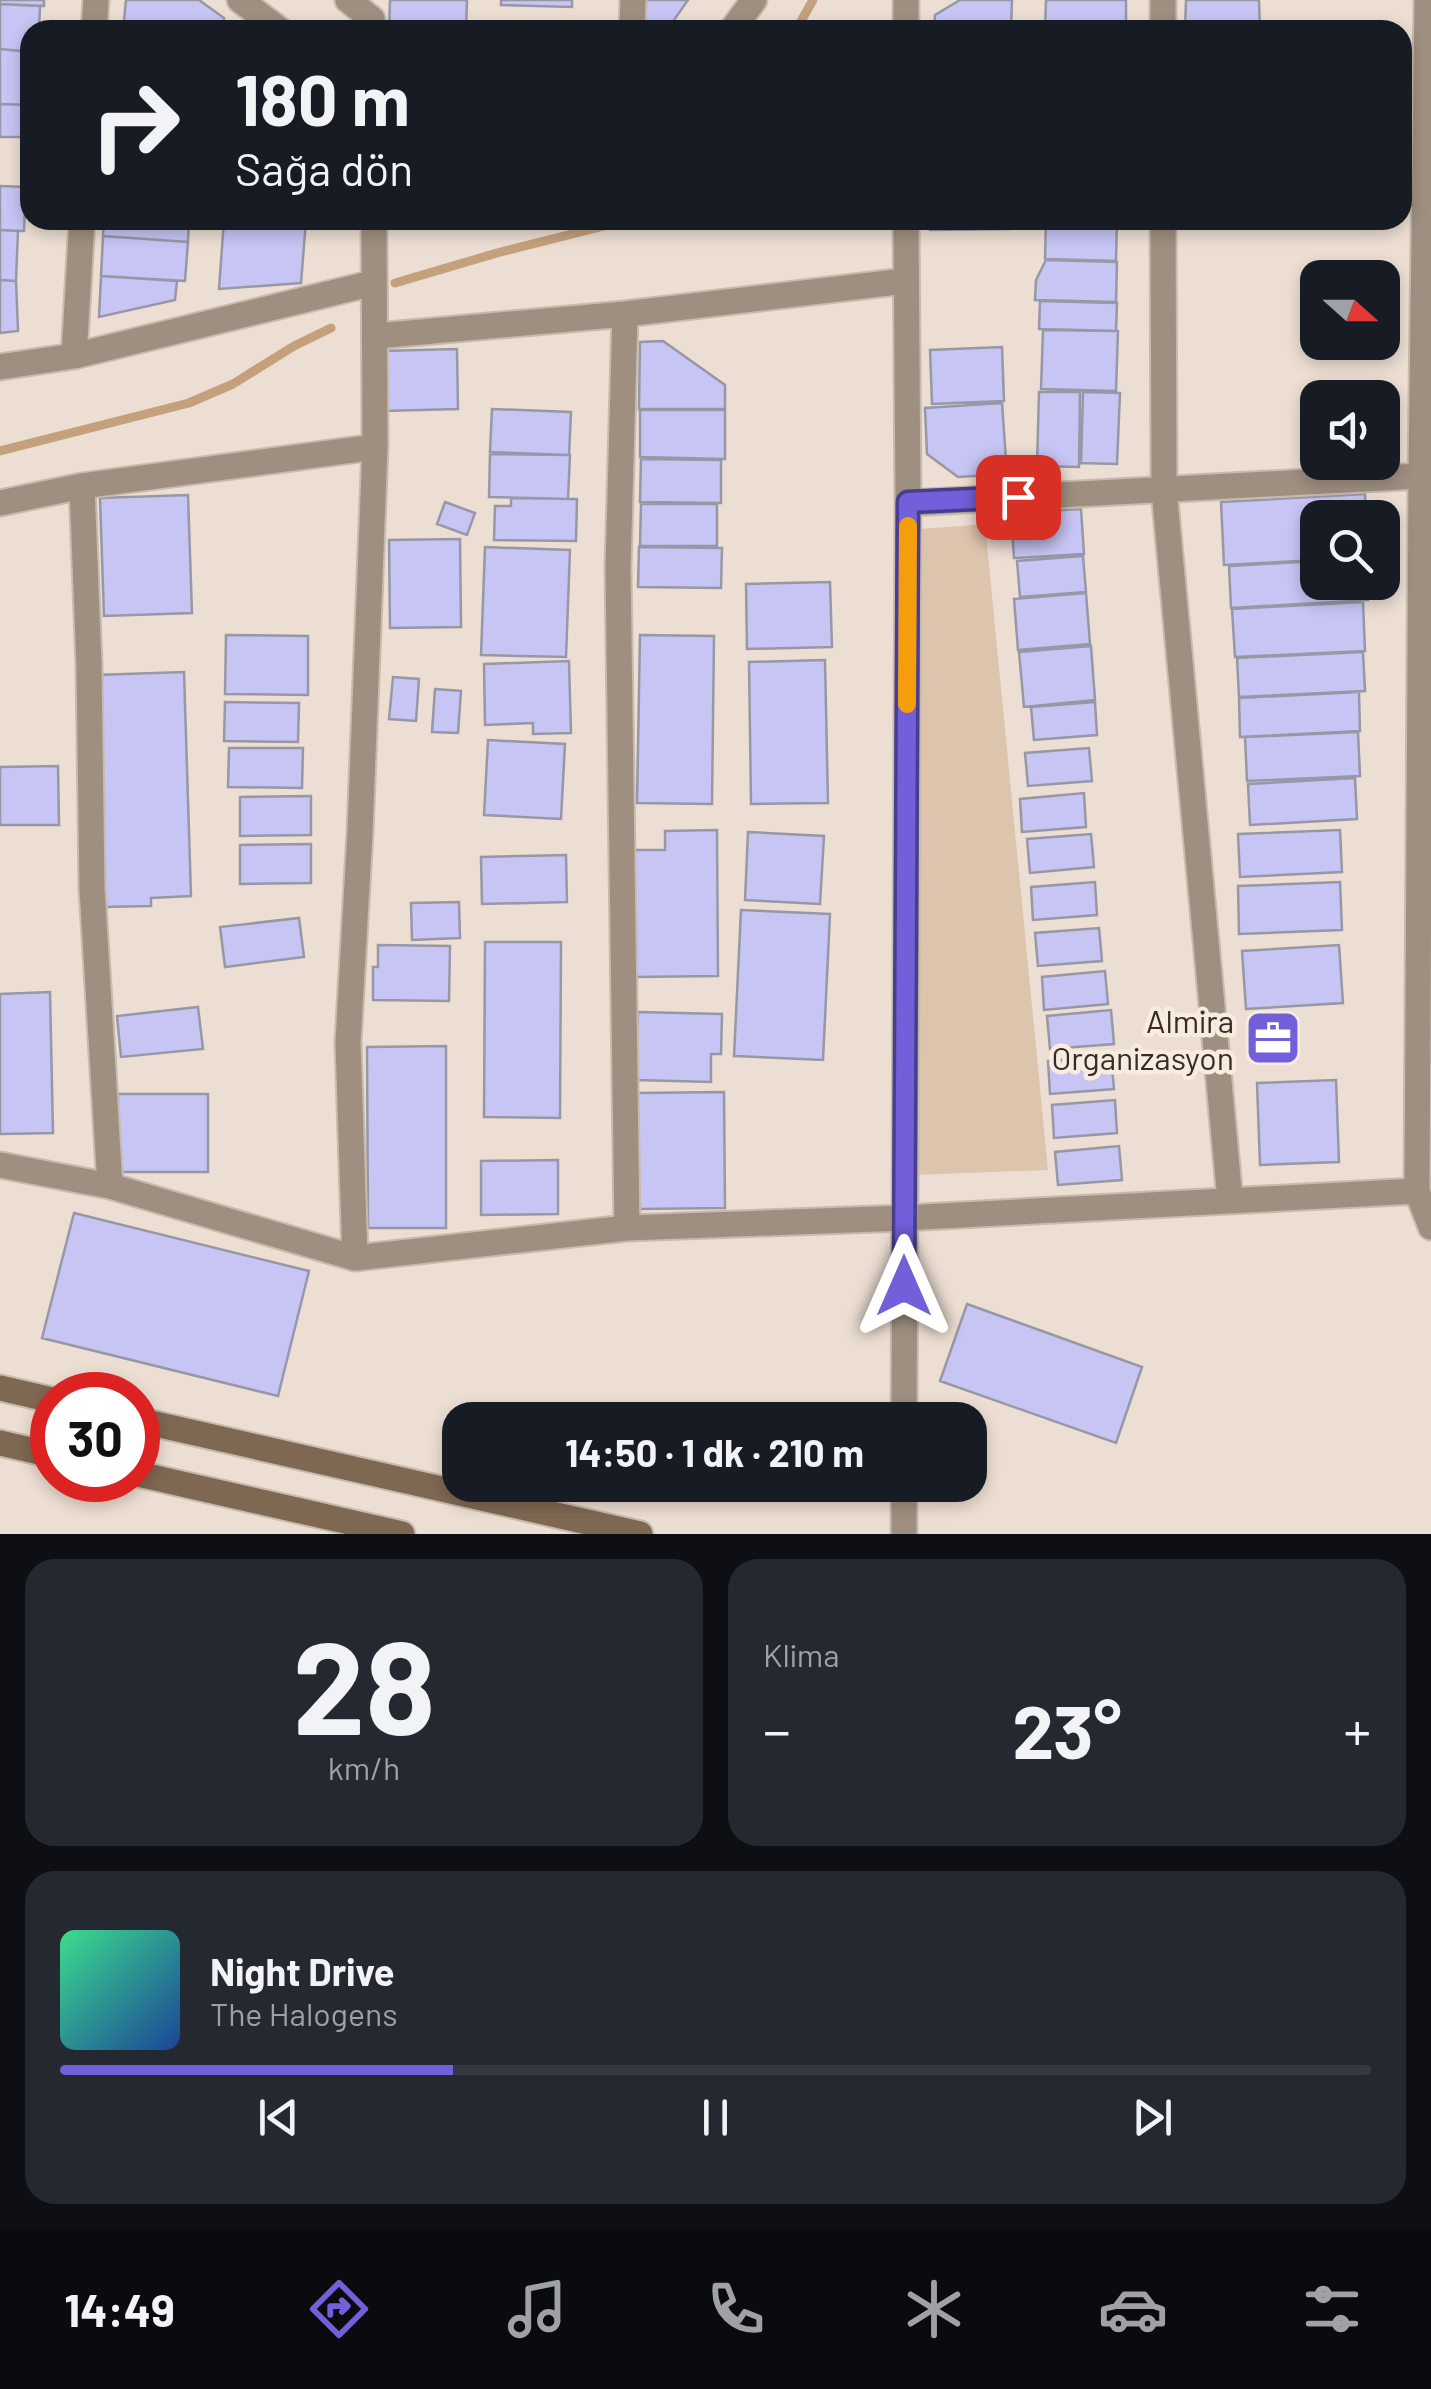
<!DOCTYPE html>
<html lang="tr">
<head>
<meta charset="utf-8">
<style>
  body { margin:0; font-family:Barlow,sans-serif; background:#242831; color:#f1f3f6; height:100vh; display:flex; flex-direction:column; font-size:38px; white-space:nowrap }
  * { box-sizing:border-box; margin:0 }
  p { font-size:32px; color:#9ea1a6 }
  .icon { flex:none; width:55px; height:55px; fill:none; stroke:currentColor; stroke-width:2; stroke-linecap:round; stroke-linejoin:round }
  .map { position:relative; height:1534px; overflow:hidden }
  .drawer { display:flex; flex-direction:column; gap:25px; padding:25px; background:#0d0f14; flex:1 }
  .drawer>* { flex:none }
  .guide { position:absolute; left:20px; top:20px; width:1392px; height:210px; border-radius:30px; box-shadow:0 5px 15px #0003; background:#171b24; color:#f1f3f6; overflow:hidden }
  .needle { width:65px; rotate:111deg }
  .tools { position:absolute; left:1300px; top:260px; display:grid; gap:20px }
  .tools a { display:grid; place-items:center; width:100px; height:100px; border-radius:20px; background:#171b24; box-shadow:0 5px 15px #0003; font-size:50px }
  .speed { position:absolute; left:30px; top:1372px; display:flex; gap:20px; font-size:50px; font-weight:700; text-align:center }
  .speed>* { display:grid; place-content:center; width:130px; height:130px; border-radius:50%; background:#171b24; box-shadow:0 5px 15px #0003; line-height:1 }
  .speed .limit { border:15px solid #d22; background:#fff; color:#111 }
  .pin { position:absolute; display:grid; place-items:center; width:85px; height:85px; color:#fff; margin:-42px; border-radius:20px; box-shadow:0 5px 15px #0006 }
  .me { position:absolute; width:110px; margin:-55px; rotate:0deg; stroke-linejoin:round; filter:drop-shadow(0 0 8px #0008) }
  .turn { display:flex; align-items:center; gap:35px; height:210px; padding:0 50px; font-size:45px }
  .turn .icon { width:130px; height:130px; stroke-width:2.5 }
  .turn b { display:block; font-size:70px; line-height:85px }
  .big { font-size:75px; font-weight:700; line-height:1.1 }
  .drawer .widget { flex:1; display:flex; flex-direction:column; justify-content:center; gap:15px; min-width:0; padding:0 35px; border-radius:30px; background:#242831 }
  .drawer .dial { align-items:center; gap:0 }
  .dial b { font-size:130px; line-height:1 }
  .song { display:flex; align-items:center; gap:30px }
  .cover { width:120px; height:120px; border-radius:15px; background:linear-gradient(135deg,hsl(150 70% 55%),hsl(220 70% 35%)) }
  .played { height:10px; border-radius:5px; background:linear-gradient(90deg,#7160da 30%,#363941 30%) }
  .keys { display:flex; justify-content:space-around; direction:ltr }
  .heat { display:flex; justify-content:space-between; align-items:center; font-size:55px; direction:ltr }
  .drawer .tiles { flex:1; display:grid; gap:25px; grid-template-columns:1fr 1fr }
  .widget:last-child { grid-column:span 2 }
  .trip { position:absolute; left:442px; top:1402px; width:545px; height:100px; border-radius:30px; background:#171b24; box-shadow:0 5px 15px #0003; font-weight:700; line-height:100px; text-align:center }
  .tabs { display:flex; height:160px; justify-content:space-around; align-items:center; background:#090b0e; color:#9ea1a6 }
  .tabs .icon { width:70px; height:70px }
  .tabs .on { color:#7160da }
  .tabs b { font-size:45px; color:#f1f3f6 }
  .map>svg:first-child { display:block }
</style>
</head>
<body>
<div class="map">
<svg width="1431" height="1534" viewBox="0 0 1431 1534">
  <rect width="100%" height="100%" fill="#ecded2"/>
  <path fill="#ddc4ad" d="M985 524 1048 1170 913 1175 921 529Z"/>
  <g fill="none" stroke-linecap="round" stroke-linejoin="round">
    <path stroke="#c5a07d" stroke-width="9" d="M796 30 813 0
      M395 283 497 253 608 225 618 220
      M0 451 189 403 233 384 294 346 331 328"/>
  </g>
  <path fill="#c6c5f4" stroke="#9797a6" stroke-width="2.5" d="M0 0H44V6L0 4Z
    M126 0H199L224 18 223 30H123Z
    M390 0H467L466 30H389Z
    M501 0H572V7L501 5Z
    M640 0H688L667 30H640Z
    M960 0H1012L1011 30H934L935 15Z
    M1046 0H1126V30H1045Z
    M1186 0H1259L1260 30H1185Z
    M0 4 40 6 39 30H30V52L0 49Z
    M0 49 30 52V105L0 104Z
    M0 104 30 105V137H0Z
    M0 186 26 187 24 231 0 230Z
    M104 220H189L188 242 103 236Z
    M224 220H306L301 283 219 289Z
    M930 220H1010V229L930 230Z
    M1046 220H1117L1116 261 1045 259Z
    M0 230 18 231 16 281 0 280Z
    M103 236 188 242 185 281 101 276Z
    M1046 260 1117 262 1116 302 1035 300 1036 280Z
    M101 276 177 281 175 300 99 317Z
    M0 280 16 281 18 331 0 333Z
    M1040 301 1117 303 1116 331 1039 329Z
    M1043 330 1118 331 1116 391 1041 389Z
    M663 341 725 385V409H639L640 342Z
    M1002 347 1004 401 932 404 930 350Z
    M457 349 458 409 382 411 381 351Z
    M1039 392H1080L1079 467 1037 466Z
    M1083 392 1120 393 1117 464 1081 463Z
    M1002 403 1007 474 958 477 927 454 925 408Z
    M492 409 571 412 569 455 490 452Z
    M640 410H725V459L640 457Z
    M490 454 570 455 568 499 489 497Z
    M641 459 721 460V503L640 502Z
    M1365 494 1366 518H1318V560L1224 565 1221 502Z
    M188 495 192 613 104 616 100 498Z
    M511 498 577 499 576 541 494 540 495 506H511Z
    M445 502 475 513 467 535 437 524Z
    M641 504H717V546H640Z
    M1081 509 1084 554 1014 558 1011 513Z
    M460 539 461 627 390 628 389 540Z
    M485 547 570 550 566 657 481 655Z
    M639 547 722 548 721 588 638 587Z
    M1083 556 1086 592 1020 597 1017 561Z
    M1318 561V582H1367L1368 600 1231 608 1229 566Z
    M830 582 832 647 747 649 746 584Z
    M1086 593 1090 644 1018 650 1014 599Z
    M1363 602 1365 651 1235 657 1232 609Z
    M226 635 308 636V695L225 694Z
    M640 635 714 636 712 804 637 803Z
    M1091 646 1095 700 1024 707 1019 652Z
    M1363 652 1365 691 1239 697 1237 658Z
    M825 660 828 803 751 804 749 662Z
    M569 661 571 733 533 734V723L485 725 484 664Z
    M184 672 191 896 151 898V906L103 907 96 675Z
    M393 677 419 679 416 721 389 719Z
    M435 689 461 691 458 733 432 732Z
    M1359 692 1360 731 1240 737 1239 698Z
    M225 702 299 703 298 742 224 741Z
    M1095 702 1097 735 1034 740 1031 707Z
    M1358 732 1360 776 1247 781 1245 737Z
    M488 740 565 744 561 819 484 815Z
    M229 748H303L302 788 228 787Z
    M1089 748 1092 781 1028 786 1025 753Z
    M58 766 59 825H0V767Z
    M1355 778 1357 819 1250 825 1248 784Z
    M1084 793 1086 827 1022 832 1020 799Z
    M311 796V835L240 836V797Z
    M717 830 718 976 635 977 633 850H665V831Z
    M1340 830 1342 872 1240 877 1238 834Z
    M748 832 824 836 820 904 745 900Z
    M1091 834 1094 867 1030 873 1027 839Z
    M311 844V883L240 884V845Z
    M566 855 567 902 482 904 481 857Z
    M1095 882 1097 915 1033 920 1031 887Z
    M1340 882 1342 930 1239 934 1238 886Z
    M459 902 460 938 412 940 411 903Z
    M741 910 830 914 823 1060 734 1056Z
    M299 918 304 957 225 967 220 927Z
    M1099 928 1102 961 1038 966 1035 933Z
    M485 942H561L560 1118 484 1117Z
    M378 945 450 946 449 1001 373 1000V967H378Z
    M1339 945 1343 1003 1246 1009 1242 951Z
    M1105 971 1108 1004 1044 1010 1042 977Z
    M50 992 53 1133 0 1134V994Z
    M198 1007 203 1049 121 1057 117 1016Z
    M1111 1010 1114 1044 1050 1049 1047 1016Z
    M638 1012 722 1014 721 1054H711V1082L636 1080Z
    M446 1046V1228H368L367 1047Z
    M1111 1056 1114 1089 1050 1094 1048 1061Z
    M1336 1080 1339 1162 1260 1165 1257 1083Z
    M724 1092 725 1208 638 1209 636 1093Z
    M118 1094H208V1172H118Z
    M1115 1100 1117 1133 1054 1138 1052 1105Z
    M1119 1146 1122 1180 1058 1185 1055 1152Z
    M558 1160V1214L481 1215V1161Z
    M74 1213 309 1271 278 1396 42 1338Z
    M967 1304 1142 1367 1116 1443 940 1381Z"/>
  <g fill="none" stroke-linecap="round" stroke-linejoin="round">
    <g stroke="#c7bbb0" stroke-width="29">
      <path id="minor" d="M240 0 280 30
        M348 0 372 19
        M906 0V30
        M1163 0V30
        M94 30 96 0
        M632 30 633 0
        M732 30 754 0
        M1163 220 1164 490 1230 1200
        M625 314 618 568 627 1228
        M376 336 625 314 905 281
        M74 356 82 220
        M0 367 74 356 373 283
        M82 486 89 665 92 888 110 1186
        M0 503 82 486 375 447
        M908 503 1421 476
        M0 1165 110 1186 355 1258 627 1228 904 1218 1417 1191
        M355 1258 348 1042 360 832 375 447 374 220
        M904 1420 908 503 906 220
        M904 1485V1534"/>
    </g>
    <g stroke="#c7bbb0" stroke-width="29">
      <path id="tertiary" d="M1427 0 1421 476 1417 1191 1431 1227"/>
    </g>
    <g stroke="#c7bbb0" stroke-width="29">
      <path id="secondary" d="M0 1388 52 1400
        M138 1420 640 1534
        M0 1443 52 1455
        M138 1474 402 1534"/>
    </g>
    <use href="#minor" stroke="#9f8f80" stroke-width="25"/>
    <use href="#tertiary" stroke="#9f8f80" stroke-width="25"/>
    <use href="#secondary" stroke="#7f6852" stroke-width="25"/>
  </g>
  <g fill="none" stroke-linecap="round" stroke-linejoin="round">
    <g stroke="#493e8e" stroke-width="25">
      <path id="route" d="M904 1286 908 502 1018 497"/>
    </g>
    <use href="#route" stroke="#7160da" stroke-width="18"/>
    <path stroke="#f59e0b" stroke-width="18" d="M907 704 908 526"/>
  </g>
  <defs>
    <g id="office-square" transform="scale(2.875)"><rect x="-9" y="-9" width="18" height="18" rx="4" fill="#7160da" stroke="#f9ecdf"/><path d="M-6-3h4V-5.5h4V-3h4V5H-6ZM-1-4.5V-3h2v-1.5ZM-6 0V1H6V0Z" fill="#fff"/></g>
  </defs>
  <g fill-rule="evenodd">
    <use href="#office-square" x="1273" y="1038"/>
  </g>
  <g text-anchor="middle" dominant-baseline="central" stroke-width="9" stroke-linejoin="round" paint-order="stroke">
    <g font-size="32" fill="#322d28" stroke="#f9ecdf" text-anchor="end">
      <text x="1234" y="1020">Almira<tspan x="1234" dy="37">Organizasyon</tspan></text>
    </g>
  </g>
</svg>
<div class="tools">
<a><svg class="needle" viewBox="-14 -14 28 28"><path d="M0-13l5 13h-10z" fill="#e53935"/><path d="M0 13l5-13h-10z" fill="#9ea1a6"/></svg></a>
<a><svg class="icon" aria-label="sound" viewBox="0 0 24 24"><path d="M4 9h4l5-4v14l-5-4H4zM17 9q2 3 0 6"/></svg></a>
<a><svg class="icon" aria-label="search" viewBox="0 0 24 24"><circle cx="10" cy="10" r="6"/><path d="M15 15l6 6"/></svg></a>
</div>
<div class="speed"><div class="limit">30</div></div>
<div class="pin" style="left:1018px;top:497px;background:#d93025"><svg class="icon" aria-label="arrive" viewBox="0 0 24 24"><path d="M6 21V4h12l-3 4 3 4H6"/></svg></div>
<svg class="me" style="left:904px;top:1286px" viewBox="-20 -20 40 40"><path d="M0-17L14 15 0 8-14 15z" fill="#7160da" stroke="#fff" stroke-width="4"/></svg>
<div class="trip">14:50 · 1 dk · 210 m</div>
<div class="guide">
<div class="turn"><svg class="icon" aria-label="right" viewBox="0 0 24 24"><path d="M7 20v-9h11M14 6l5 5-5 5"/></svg><div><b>180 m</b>Sağa dön</div></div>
</div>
</div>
<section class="drawer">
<div class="tiles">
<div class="widget dial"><b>28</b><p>km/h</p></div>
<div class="widget"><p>Klima</p>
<div class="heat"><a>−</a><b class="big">23°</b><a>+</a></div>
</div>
<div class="widget">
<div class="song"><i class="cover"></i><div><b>Night Drive</b><p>The Halogens</p></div></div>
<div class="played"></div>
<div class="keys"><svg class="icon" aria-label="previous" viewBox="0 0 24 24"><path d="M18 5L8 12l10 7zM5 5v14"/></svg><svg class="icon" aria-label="pause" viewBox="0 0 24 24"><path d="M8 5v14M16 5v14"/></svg><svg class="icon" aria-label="next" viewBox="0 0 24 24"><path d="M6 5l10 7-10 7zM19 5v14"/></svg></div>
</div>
</div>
</section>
<nav class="tabs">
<b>14:49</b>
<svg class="icon on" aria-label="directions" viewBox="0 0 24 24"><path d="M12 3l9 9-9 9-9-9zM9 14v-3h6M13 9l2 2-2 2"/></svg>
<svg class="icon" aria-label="music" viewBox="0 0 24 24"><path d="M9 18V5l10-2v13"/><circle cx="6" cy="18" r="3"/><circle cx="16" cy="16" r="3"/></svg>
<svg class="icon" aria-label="phone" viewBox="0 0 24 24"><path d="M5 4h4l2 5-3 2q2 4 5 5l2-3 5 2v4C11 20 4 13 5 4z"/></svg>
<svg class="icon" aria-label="climate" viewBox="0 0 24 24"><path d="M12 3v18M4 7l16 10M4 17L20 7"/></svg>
<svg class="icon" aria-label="car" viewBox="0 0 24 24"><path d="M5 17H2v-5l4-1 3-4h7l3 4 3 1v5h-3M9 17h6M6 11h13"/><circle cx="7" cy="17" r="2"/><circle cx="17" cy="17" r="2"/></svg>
<svg class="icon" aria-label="filters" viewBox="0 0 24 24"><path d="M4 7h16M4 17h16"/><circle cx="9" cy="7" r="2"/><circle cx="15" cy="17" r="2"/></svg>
</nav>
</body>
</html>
